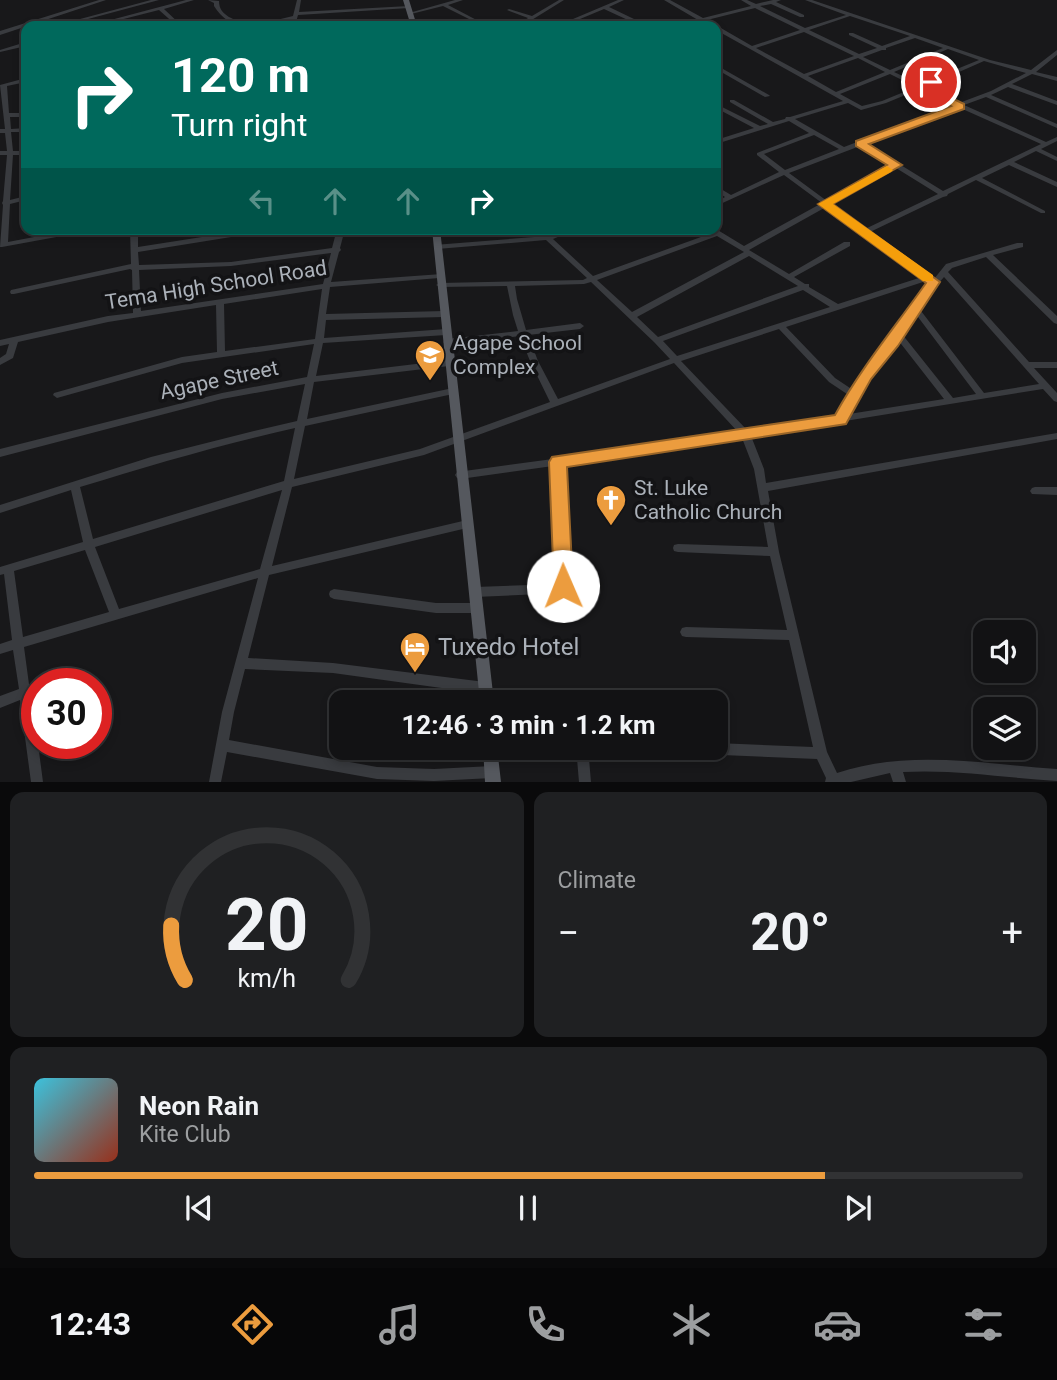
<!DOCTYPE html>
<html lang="en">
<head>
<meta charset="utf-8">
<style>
  body { margin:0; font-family:Roboto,sans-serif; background:#1f2022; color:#f1f3f6; height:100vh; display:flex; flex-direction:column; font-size:26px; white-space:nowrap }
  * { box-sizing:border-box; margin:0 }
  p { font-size:23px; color:#9c9ea0 }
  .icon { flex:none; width:38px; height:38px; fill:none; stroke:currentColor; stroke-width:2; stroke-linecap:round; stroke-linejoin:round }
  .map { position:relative; height:782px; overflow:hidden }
  .panel { display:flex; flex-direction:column; gap:10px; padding:10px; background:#0a0a0b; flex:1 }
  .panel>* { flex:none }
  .guide { position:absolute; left:21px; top:21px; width:700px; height:214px; border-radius:14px; box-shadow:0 4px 10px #0003,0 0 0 2px #313234; background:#00695c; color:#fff; overflow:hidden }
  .buttons { position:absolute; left:973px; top:620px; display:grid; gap:14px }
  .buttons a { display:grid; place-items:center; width:63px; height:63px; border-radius:14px; background:#121214; box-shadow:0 4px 10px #0003,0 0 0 2px #313234; font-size:35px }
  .speed { position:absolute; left:21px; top:668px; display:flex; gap:14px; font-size:35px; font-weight:700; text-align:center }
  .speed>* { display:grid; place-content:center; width:91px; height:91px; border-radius:50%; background:#121214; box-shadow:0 4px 10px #0003,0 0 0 2px #313234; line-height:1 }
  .speed .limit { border:10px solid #d22; background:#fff; color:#111 }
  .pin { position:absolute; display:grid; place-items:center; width:60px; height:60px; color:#fff; margin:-30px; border:4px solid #fff; border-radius:50%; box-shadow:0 2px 7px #0007 }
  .me { position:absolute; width:77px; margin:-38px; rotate:359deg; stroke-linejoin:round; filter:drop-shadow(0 0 5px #0008) }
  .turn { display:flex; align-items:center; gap:24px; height:147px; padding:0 35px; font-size:32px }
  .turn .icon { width:91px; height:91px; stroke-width:2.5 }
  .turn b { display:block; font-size:49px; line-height:60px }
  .lanes { display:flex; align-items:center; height:66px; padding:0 35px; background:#0003; justify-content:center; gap:35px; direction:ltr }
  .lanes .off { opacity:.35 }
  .big { font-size:52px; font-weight:700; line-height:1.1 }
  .panel .card { flex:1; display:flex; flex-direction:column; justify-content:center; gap:10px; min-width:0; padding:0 24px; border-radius:14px; background:#1f2022 }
  .panel .dial { align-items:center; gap:0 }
  .dial svg { height:182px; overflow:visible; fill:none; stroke:#313234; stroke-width:7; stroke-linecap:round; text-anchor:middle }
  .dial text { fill:#f1f3f6; stroke:none }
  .song { display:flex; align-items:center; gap:21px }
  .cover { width:84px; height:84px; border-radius:10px; background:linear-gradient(135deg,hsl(190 70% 55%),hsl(10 70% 35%)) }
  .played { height:7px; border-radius:4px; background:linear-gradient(90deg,#ec9c3e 80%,#313234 80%) }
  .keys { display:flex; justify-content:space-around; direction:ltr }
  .heat { display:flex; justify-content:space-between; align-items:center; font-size:38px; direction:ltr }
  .panel .tiles { flex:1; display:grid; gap:10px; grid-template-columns:1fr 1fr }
  .card:last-child { grid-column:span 2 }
  .trip { position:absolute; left:329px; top:690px; width:399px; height:70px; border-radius:14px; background:#121214; box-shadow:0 4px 10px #0003,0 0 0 2px #313234; font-weight:700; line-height:70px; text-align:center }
  .dock { display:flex; height:112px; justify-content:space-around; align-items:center; background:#070708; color:#9c9ea0 }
  .dock .icon { width:49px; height:49px }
  .dock .current { color:#ec9c3e }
  .dock b { font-size:32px; color:#f1f3f6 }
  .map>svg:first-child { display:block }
</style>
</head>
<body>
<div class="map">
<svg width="1057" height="782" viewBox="0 0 1057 782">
  <rect width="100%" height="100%" fill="#18181a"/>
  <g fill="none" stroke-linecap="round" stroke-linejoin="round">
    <path fill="#393b3f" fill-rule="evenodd" d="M99 0H106L0 35V31Z
      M151 0H159L62 26H54Z
      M186 0H194L164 9 182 26H177L159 10 96 26H88Z
      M208 0 219 1C219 17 236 19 248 26 232 27 222 18 214 6V3Z
      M297 0H301L299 12 409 6 411 7 409 8 298 15 295 26H290L292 19 261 26H252L293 16Z
      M455 0H463L448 5 488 26H483L443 6 411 14 409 13Z
      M559 0H564L522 26H516L528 18 507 10 509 9 532 16Z
      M618 0H624L609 7 634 19V21H630L604 9 580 19 594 26H588L573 19Z
      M664 0H670L703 18 751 6 741 0H747L756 4 773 0H781L776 2 804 15V17H800L771 4 760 6 805 28 846 15 805 0H812L990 60 1031 70 1057 50V55L1036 72 1057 77V81L1032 74 1012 84 1057 101V105L1008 87 991 95 1057 124V128L986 97 964 105 1046 142 1057 137V141L1041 149 1057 157V161L1036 151 1014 162 1057 182V187L1009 165 982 178 1045 211V213H1041L976 180 948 194 947 196 943 197 870 232 934 279 946 264 1017 243H1023V247L993 255 1057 316V324L1054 323 986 257 952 268 948 272 1029 362H1057V368H1034L1057 393V402L1054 401 1043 389 845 421 841 423 838 422 751 436 764 469 766 483 1057 433V439L768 491 779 552 827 752 837 773C909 749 983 764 1057 769V781C1006 778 954 769 903 772L906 782H893L890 773 851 782H825L826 778 817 759 674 753 670 751 668 747H716V743L813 747 789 640 686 637 682 636 680 632 682 628 686 627 787 630 770 556 678 552 674 551 673 548 674 545 678 544 768 547 754 469 742 438 620 458 563 465 567 588 566 591 562 593 475 597 471 595 470 592 471 589 475 587 557 584 553 466 460 479 457 478 455 475 457 472 620 450 738 432 674 363 424 455 292 487 272 566 467 520 471 521 472 524 471 527 467 528 269 575 248 658 333 663 485 682 489 684 491 688 489 692 485 694 333 673 245 669 234 712 229 740 377 767 434 769 492 766 496 768 498 772 496 776 492 778 434 781 377 779 227 752 221 782H209L222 712 258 578 24 647 37 744H38L43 782H31L20 700 0 708V696L19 689 13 650 0 654V644L12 640 4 574 0 575V567L83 542 71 490 0 513V505L151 457 250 432 297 421 305 384 222 399 0 457V449L222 393 307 377 314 344 182 363 57 398 53 395 54 393 182 357 217 352 216 305 108 322 18 342 13 358 0 365V358L6 354 9 344 0 346V340L108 316 133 313 132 270 130 269 14 294H11L10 292 11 290 131 264 130 229H138V247L253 229H271L268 231 138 252 139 265 231 262 332 248 337 229H345L340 248 341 250 339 252 331 282 442 274 443 276 439 278 330 287 326 314 444 311 448 314 444 317 326 320 324 338 446 329 450 332 446 335 323 343 316 376 449 360 453 363 449 366 314 382 307 419 453 388 457 391 453 394 305 426 294 479 420 449 550 402 530 361 520 336 447 345 443 342 447 339 518 331 513 315 507 286 440 287 436 285 440 283 583 280 587 278 546 240 437 249H434V245L547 236 566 229H577L553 239 593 276 712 233 710 229H716L744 246 822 203 784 175 716 206V202L725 197 716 191V186L731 195 779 172 757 155V153L809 133 789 121 716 144V140L754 128 716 108V104L760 126 768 124 730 102V100H734L773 122 785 119 786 117H790L843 101 716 30V26H710L701 22 684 26H677V25L698 20ZM755 8 800 30 752 46 707 20ZM850 16 910 36 882 46 853 33H849V35L877 48 859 54 809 30ZM804 32 854 56 804 74 756 48ZM915 38 943 48 890 70 863 57 882 50H886V48ZM948 49 979 60 920 84 894 72ZM858 58 885 72 836 92 808 76ZM984 61 1026 73 991 91 959 103 925 87ZM890 74 916 87 882 101 862 106 840 94ZM920 89 954 105 844 147 795 119 848 103 861 110 886 103ZM958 107 1041 144 943 191 865 143ZM814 135 839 149 785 170 764 154ZM860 146 891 165 827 201 789 173ZM896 168 938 194 865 229 831 204ZM826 207 922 277 838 304 809 287V284H805L794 277 850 246V242H844L789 274 749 250ZM717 236 744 252 632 312 597 280ZM331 253 323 284 141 311 139 270 231 266ZM749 256 798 286 658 337 637 317ZM944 277 1039 384 984 393 918 307ZM926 281 930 283 911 305 890 340 862 374 853 390 835 378 786 327ZM591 282 654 342 670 359 558 399 538 361 528 335 580 329 584 326 580 323 526 330 517 299 515 286 584 284ZM322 289 315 339 225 351 224 304ZM803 290 830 307 677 356 663 341ZM915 313 976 394 953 398 902 334ZM779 329 829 382 850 396 839 416 747 430 681 361ZM898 340 944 399 849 414 868 378ZM295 428 284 481 93 539 80 487C151 465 223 444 295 428ZM282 490 260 569 119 609 95 547ZM85 550 109 612 23 637 14 571Z
      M26 42V46L0 52V50Z
      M716 65 769 95 770 96 765 97 716 69Z
      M26 78V82L7 86 9 113H26V117H10L11 129 26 128V132H11L13 151H26V155H13L10 200 26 196V200L10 204 8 242 76 229H92L89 231 2 247H0L3 205 2 203 3 201 7 155H0V151H7L5 133H0V129H5L0 85Z
      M1035 487H1057V495L1032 494 1030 491 1032 488Z
      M334 589 436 603H477L481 605 482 608 481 611 477 613H436L334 599 330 597 329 594 330 591Z
      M576 747H588L591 782H579Z"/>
    <path fill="#55585e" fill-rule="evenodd" d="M403 0H409L417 26H411Z
      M432 229H440L494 702H480Z
      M483 747H497L501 782H485Z"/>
  </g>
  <path fill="#ec9c3e" stroke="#996528" stroke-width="2" d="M931 79 936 82 929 87 964 104V109L869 144 902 165 833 204 940 282 898 346 871 379 846 424 567 467 573 586 570 591 563 594 556 591 554 586 549 462 552 457 835 415C861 368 895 327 926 283L818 204 887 165 856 146V141L951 106 915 87Z"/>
  <path fill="#f59e0b" d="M887 166 893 170 891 172 833 204 933 275V281H923L818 204Z"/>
  <defs>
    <g id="school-pin" transform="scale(1.575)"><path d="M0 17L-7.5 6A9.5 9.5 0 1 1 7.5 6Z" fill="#ec9c3e" stroke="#131315"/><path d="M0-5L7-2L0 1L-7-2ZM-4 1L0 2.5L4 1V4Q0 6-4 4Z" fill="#fff"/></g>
    <g id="church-pin" transform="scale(1.575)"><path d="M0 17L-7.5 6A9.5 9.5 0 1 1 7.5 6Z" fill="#ec9c3e" stroke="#131315"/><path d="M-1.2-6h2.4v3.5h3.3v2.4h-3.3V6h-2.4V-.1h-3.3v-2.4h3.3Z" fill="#fff"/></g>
    <g id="hotel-pin" transform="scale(1.575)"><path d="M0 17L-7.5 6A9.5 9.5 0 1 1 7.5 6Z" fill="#ec9c3e" stroke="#131315"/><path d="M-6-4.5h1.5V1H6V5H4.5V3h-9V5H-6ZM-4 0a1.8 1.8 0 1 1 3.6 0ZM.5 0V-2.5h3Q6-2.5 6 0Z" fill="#fff"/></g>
  </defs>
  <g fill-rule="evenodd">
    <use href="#school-pin" x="430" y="355"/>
    <use href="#church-pin" x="611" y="500"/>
    <use href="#hotel-pin" x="415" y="647"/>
  </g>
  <g text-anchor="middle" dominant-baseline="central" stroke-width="7" stroke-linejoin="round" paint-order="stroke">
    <g font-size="21" fill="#abb1b9" stroke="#131315">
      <text transform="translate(216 285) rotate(-9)">Tema High School Road</text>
      <text transform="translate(219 380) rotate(-12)">Agape Street</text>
    </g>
    <g font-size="21" fill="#abb1b9" stroke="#131315" text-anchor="start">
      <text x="453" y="343">Agape School<tspan x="453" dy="24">Complex</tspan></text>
      <text x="634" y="488">St. Luke<tspan x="634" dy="24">Catholic Church</tspan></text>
    </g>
    <g font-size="24" fill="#abb1b9" stroke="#131315" text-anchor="start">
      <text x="438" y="647">Tuxedo Hotel</text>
    </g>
  </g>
</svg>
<div class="buttons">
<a><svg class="icon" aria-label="sound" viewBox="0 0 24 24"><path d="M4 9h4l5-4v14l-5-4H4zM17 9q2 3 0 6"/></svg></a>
<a><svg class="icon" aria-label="layers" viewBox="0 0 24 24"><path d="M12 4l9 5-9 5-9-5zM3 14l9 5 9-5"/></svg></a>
</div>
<div class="speed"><div class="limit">30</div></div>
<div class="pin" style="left:931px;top:82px;background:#d93025"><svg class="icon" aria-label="arrive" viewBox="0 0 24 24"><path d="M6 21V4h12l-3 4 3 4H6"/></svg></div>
<svg class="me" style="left:563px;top:586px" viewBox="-20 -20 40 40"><circle r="19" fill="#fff"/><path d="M0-13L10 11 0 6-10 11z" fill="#ec9c3e"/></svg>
<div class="trip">12:46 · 3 min · 1.2 km</div>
<div class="guide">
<div class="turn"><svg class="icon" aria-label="right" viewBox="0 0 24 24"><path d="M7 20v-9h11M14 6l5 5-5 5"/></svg><div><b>120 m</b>Turn right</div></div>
<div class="lanes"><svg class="icon off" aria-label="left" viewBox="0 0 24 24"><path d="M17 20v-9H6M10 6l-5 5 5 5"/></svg><svg class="icon off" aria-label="ahead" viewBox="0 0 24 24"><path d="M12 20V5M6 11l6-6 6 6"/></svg><svg class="icon off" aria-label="ahead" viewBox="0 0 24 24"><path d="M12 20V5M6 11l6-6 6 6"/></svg><svg class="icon" aria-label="right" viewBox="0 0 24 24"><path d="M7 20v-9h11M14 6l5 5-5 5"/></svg></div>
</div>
</div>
<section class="panel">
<div class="tiles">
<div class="card dial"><svg viewBox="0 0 100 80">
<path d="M14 69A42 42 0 1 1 86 69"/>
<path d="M14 69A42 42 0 0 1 8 45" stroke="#ec9c3e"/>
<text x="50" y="56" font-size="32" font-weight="700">20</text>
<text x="50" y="72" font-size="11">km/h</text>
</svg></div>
<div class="card"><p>Climate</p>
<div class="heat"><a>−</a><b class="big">20°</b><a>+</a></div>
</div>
<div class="card">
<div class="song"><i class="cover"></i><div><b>Neon Rain</b><p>Kite Club</p></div></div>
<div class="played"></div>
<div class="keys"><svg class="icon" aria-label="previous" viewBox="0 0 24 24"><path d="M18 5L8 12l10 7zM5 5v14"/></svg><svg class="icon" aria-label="pause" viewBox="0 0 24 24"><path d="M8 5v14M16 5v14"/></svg><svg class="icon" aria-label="next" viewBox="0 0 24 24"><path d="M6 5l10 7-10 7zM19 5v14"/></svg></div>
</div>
</div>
</section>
<nav class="dock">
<b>12:43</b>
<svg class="icon current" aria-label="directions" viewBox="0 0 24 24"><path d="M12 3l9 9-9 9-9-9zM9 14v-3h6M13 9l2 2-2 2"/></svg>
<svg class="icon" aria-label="music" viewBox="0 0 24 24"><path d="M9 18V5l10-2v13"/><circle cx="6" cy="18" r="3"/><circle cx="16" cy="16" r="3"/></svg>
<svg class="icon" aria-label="phone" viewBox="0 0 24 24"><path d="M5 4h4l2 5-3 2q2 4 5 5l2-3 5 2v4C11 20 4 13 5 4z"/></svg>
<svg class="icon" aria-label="climate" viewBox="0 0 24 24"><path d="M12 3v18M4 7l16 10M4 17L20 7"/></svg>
<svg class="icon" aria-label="car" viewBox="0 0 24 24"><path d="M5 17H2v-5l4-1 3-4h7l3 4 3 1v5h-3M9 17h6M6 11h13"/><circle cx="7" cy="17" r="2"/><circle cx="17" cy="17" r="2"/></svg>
<svg class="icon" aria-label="filters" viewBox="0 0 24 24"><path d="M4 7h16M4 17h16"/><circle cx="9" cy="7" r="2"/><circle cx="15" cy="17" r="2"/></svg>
</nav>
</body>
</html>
